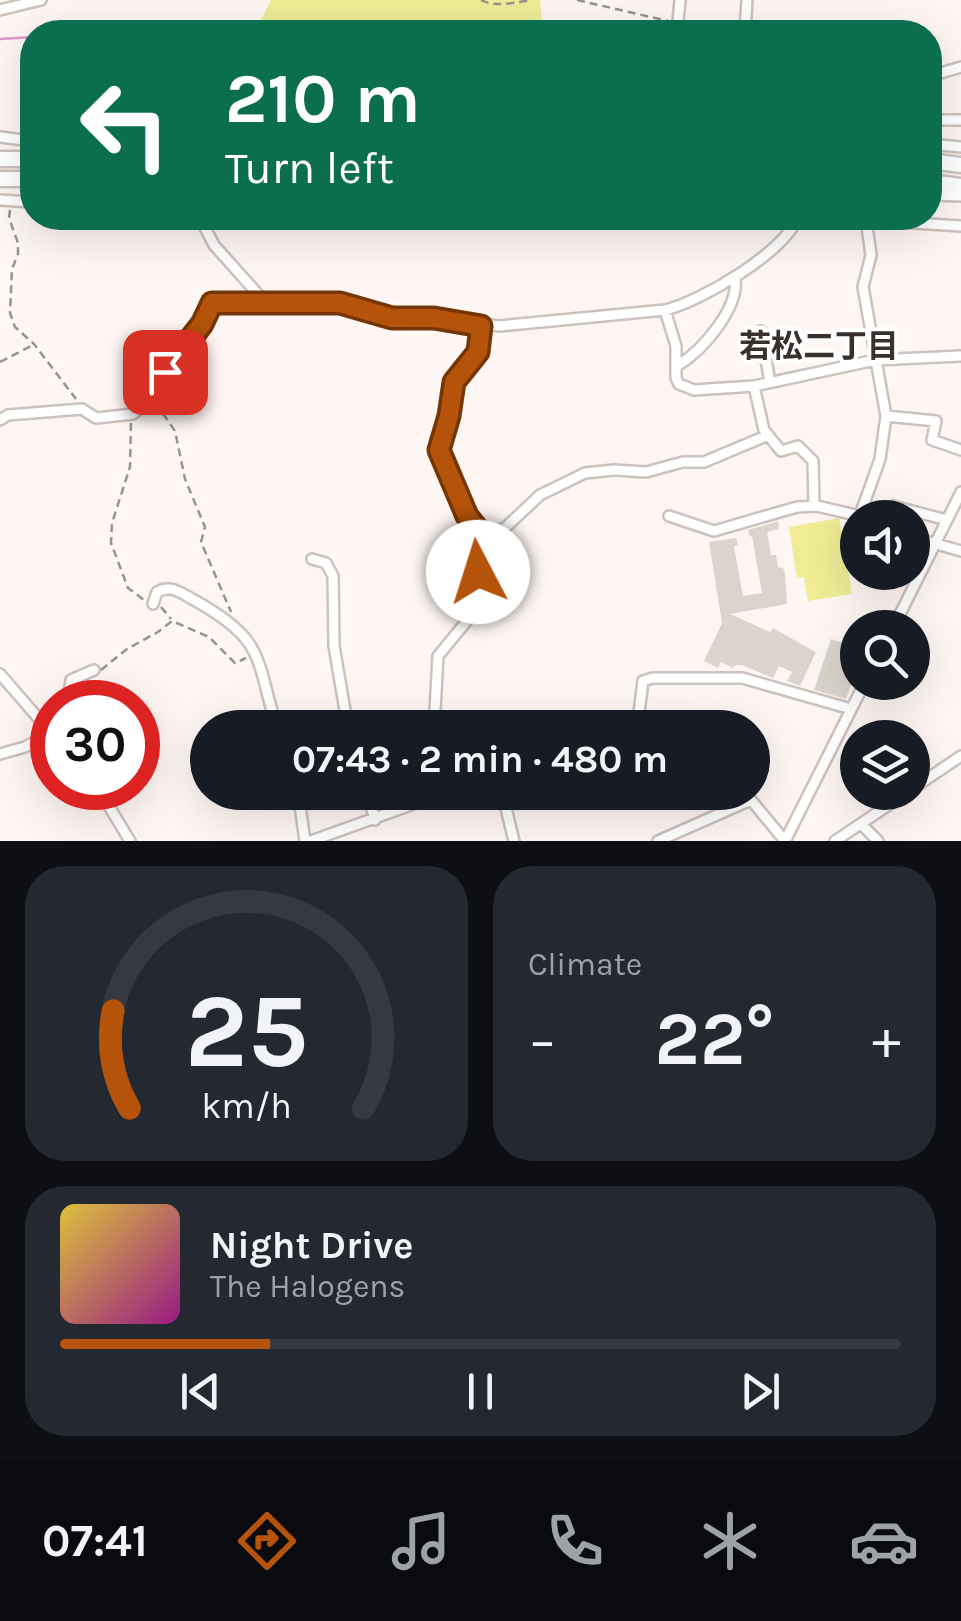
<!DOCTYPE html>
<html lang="en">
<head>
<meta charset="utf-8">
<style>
  body { margin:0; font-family:Karla,"Noto Sans JP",sans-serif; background:#242831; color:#f1f3f6; height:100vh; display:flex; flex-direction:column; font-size:38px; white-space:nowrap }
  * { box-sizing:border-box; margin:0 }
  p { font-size:32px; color:#9ea1a6 }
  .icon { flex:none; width:55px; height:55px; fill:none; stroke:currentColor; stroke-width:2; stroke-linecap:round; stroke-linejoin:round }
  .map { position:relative; height:841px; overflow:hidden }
  .sheet { display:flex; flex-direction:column; gap:25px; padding:25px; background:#0d0f14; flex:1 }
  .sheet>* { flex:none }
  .hud { position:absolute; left:20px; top:20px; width:922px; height:210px; border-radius:40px; box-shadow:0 10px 40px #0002; background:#0b6e4f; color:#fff; overflow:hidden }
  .fabs { position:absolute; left:840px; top:500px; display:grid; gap:20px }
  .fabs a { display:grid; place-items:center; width:90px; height:90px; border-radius:50%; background:#171b24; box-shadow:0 10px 40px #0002; font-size:50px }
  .speed { position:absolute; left:30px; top:680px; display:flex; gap:20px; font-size:50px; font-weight:700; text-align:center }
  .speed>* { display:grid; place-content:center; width:130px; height:130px; border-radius:50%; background:#171b24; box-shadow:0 10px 40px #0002; line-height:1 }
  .speed .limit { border:15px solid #d22; background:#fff; color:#111 }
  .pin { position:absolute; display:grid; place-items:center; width:85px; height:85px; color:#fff; margin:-42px; border-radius:20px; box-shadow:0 5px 15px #0006 }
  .me { position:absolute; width:110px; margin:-55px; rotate:355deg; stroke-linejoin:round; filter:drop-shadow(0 0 8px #0008) }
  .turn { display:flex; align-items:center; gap:35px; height:210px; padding:0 40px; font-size:45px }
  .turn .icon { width:130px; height:130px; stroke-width:2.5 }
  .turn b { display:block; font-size:70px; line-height:85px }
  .big { font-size:75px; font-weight:700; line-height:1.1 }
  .sheet .widget { flex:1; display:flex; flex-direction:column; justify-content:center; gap:15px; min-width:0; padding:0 35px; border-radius:40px; background:#242831 }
  .sheet .dial { align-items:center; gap:0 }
  .dial svg { height:260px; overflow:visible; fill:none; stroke:#363941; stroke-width:7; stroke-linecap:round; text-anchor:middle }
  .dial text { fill:#f1f3f6; stroke:none }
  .song { display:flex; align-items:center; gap:30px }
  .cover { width:120px; height:120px; border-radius:15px; background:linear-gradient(135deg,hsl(50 70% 55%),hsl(310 70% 35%)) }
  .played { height:10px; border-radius:5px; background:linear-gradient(90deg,#b45309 25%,#363941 25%) }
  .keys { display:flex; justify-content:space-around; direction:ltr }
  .heat { display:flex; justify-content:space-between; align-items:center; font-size:55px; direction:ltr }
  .sheet .tiles { flex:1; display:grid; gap:25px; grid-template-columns:1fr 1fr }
  .widget:last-child { grid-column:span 2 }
  .trip { position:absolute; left:190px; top:710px; width:580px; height:100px; border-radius:50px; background:#171b24; box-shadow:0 10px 40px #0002; font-weight:700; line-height:100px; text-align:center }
  .dock { display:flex; height:160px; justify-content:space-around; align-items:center; background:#090b0e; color:#9ea1a6 }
  .dock .icon { width:70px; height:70px }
  .dock .current { color:#b45309 }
  .dock b { font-size:45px; color:#f1f3f6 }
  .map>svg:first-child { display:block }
</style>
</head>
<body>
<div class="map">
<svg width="961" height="841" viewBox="0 0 961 841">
  <rect width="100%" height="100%" fill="#fef6f3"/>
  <path fill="#efec95" d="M271 0H540L543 32H255Z
    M839 518 852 594 808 601 804 577 797 578 789 527Z"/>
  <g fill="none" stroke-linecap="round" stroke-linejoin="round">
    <path stroke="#de96cb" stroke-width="2.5" d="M0 39 32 37"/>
  </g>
  <path fill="#dad4cd" d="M778 521 779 529 767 532 771 555H776L778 567 783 568 785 574 787 604 730 614 770 632 773 628 816 652 800 686 787 681 792 672 779 666 773 678 742 665H735L733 668 721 662 718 668 704 661 722 623 709 542 736 538 738 545 734 546 743 596 762 593 752 536 750 537 748 530Z
    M831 639 858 648V666L846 699 814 690Z"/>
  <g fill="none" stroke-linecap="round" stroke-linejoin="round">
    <g stroke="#ccc2be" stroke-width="14">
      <path id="minor" d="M0 10 41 0
        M677 32 680 0
        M745 32 747 0
        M934 75 961 67
        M930 120H961
        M0 137 32 141
        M930 144 961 147
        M930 195 961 196
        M0 200 32 202
        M200 218 214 245 264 301
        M787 218H824
        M835 218 961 226
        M665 310 676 346V378L679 384 694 390 754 386 875 360 961 356
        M761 331 770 382
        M677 366C702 351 740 308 735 277
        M754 386 764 430 781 451 798 446 813 461 814 506
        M886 416 936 421 932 440 961 450
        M0 420 8 415 82 409 96 418 133 414 148 401 165 372 203 324 212 303H340L392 318H434L499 326 665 310C700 302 785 252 797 218
        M893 506 947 520
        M860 515 880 459 886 416 863 287 871 255 866 219
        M669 516 714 531 797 507 817 506 864 517
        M483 536 505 528 540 495 585 473 614 470 646 472 683 462H704L766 436
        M912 537 961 551
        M312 559 326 563 333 576 334 646 348 728
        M153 604 157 592C171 584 181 593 194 600 266 640 255 657 277 728
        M893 628 961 492
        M0 674 52 734
        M68 702 71 680 94 670
        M434 728 438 656 466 622 484 540 467 516 439 450 449 416 454 382 478 352 481 326
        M637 728 643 681 653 678H742L851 709
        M0 754 25 747 52 732
        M98 788 130 841
        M912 789 961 756
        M298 792 305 841
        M367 792 375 820
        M502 792 514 841
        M861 824 878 841
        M311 841 422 801 459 792
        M658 841 751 800 785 841
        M785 841 865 682
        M835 841 908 792"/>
    </g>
    <g stroke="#ccc2be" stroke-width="19">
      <path id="highway" d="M0 159H32
        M930 161 961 165
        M0 179H32
        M930 182 961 186"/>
    </g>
    <path stroke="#989390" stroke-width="2.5" stroke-dasharray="8 5" stroke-linecap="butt" d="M481 0C495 8 516 2 532 0
      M577 0 668 21
      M10 210 9 218 18 243V254L12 269 10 313 15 327 34 344 76 399
      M0 362 33 345
      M151 408 164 415 175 431 185 479 205 527 201 542 231 612
      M131 423 130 467 112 523 111 543 128 588 144 600
      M161 607 171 619
      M101 670 127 649 158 632 172 621 209 637 235 663 246 658"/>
    <use href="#minor" stroke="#fff" stroke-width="9"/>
    <use href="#highway" stroke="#fff" stroke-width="14"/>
  </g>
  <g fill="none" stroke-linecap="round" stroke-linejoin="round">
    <g stroke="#753606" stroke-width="25">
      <path id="route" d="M165 372 202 324 212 303H340L392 318H434L481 326 478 352 454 382 449 416 439 450 467 516 483 536 478 572"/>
    </g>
    <use href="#route" stroke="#b45309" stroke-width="18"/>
  </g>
  <g text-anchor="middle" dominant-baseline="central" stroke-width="8" stroke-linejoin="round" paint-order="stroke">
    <g font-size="32" font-weight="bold" fill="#37302d" stroke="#fff">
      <text x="819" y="346">若松二丁目</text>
    </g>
  </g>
</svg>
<div class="fabs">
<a><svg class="icon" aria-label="sound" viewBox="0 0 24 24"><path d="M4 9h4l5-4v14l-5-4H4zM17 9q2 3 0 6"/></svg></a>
<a><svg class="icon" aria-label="search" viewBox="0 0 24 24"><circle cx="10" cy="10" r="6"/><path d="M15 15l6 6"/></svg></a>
<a><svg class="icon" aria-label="layers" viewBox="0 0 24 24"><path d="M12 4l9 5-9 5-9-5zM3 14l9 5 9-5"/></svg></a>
</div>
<div class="speed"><div class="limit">30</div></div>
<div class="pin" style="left:165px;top:372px;background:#d93025"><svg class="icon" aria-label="arrive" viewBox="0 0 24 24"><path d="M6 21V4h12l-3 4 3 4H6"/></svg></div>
<svg class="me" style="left:478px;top:572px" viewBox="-20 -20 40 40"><circle r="19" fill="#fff"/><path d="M0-13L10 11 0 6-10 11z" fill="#b45309"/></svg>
<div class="trip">07:43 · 2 min · 480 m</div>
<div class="hud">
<div class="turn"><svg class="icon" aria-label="left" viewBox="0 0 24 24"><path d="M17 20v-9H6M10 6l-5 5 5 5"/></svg><div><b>210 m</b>Turn left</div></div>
</div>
</div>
<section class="sheet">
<div class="tiles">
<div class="widget dial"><svg viewBox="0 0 100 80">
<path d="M14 69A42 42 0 1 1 86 69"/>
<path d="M14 69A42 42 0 0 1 9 39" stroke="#b45309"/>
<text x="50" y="56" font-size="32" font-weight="700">25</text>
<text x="50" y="72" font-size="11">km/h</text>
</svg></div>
<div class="widget"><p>Climate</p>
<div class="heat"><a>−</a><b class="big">22°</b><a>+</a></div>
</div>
<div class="widget">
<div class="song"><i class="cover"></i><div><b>Night Drive</b><p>The Halogens</p></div></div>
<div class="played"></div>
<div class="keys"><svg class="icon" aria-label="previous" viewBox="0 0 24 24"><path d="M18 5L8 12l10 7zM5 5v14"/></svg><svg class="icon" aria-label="pause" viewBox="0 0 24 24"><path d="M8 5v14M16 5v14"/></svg><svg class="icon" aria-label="next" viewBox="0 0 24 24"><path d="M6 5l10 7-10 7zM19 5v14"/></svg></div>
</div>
</div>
</section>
<nav class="dock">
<b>07:41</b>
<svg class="icon current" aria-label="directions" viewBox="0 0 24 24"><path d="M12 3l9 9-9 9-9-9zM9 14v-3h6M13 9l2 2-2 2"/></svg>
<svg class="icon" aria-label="music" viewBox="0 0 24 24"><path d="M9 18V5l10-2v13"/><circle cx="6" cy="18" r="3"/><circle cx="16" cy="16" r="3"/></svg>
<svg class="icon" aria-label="phone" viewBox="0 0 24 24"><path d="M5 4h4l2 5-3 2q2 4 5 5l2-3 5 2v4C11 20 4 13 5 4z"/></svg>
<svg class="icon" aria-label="climate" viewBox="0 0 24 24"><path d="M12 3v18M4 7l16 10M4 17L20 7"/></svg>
<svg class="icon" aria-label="car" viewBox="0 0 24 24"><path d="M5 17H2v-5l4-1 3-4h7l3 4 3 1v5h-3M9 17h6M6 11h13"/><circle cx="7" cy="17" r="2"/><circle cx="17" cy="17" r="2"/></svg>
</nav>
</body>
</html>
